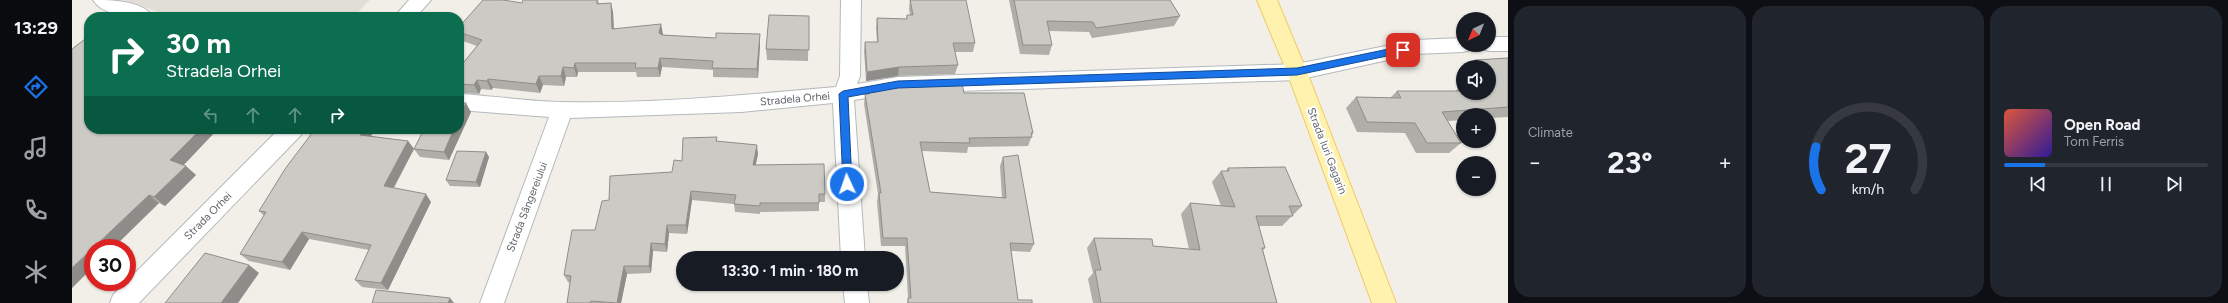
<!DOCTYPE html>
<html lang="en">
<head>
<meta charset="utf-8">
<style>
  body { margin:0; font-family:Figtree,sans-serif; background:#20242c; color:#f1f3f6; height:100vh; display:flex; flex-direction:column; font-size:15px; white-space:nowrap }
  * { box-sizing:border-box; margin:0 }
  p { font-size:13px; color:#9ea1a6 }
  .icon { flex:none; width:22px; height:22px; fill:none; stroke:currentColor; stroke-width:2; stroke-linecap:round; stroke-linejoin:round }
  .map { position:relative; flex:1; overflow:hidden }
  .drawer { display:flex; flex-direction:column; gap:6px; padding:6px; background:#0d0f14; width:720px }
  .drawer>* { flex:none }
  .guide { position:absolute; left:12px; top:12px; width:380px; height:122px; border-radius:16px; box-shadow:0 1px 3px #0004; background:#0b6e4f; color:#fff; overflow:hidden }
  .needle { width:26px; rotate:223deg }
  .fabs { position:absolute; left:1384px; top:12px; display:grid; gap:8px }
  .fabs a { display:grid; place-items:center; width:40px; height:40px; border-radius:50%; background:#171b24; box-shadow:0 1px 3px #0004; font-size:20px }
  .speed { position:absolute; left:12px; top:239px; display:flex; gap:8px; font-size:20px; font-weight:700; text-align:center }
  .speed>* { display:grid; place-content:center; width:52px; height:52px; border-radius:50%; background:#171b24; box-shadow:0 1px 3px #0004; line-height:1 }
  .speed .limit { border:6px solid #d22; background:#fff; color:#111 }
  .pin { position:absolute; display:grid; place-items:center; width:34px; height:34px; color:#fff; margin:-17px; border-radius:8px; box-shadow:0 2px 6px #0006 }
  .me { position:absolute; width:44px; margin:-22px; rotate:357deg; stroke-linejoin:round; filter:drop-shadow(0 0 3px #0008) }
  .turn { display:flex; align-items:center; gap:14px; height:84px; padding:0 16px; font-size:18px }
  .turn .icon { width:52px; height:52px; stroke-width:2.5 }
  .turn b { display:block; font-size:28px; line-height:34px }
  .lanes { display:flex; align-items:center; height:38px; padding:0 16px; background:#0003; justify-content:center; gap:20px; direction:ltr }
  .lanes .off { opacity:.35 }
  .big { font-size:30px; font-weight:700; line-height:1.1 }
  .drawer .widget { flex:1; display:flex; flex-direction:column; justify-content:center; gap:6px; min-width:0; padding:0 14px; border-radius:16px; background:#20242c }
  .drawer .dial { align-items:center; gap:0 }
  .dial svg { height:104px; overflow:visible; fill:none; stroke:#363941; stroke-width:7; stroke-linecap:round; text-anchor:middle }
  .dial text { fill:#f1f3f6; stroke:none }
  .song { display:flex; align-items:center; gap:12px }
  .cover { width:48px; height:48px; border-radius:6px; background:linear-gradient(135deg,hsl(10 70% 55%),hsl(250 70% 35%)) }
  .played { height:4px; border-radius:2px; background:linear-gradient(90deg,#1a73e8 20%,#363941 20%) }
  .keys { display:flex; justify-content:space-around; direction:ltr }
  .heat { display:flex; justify-content:space-between; align-items:center; font-size:22px; direction:ltr }
  .drawer .tiles { flex:1; display:grid; gap:6px; grid-template-columns:repeat(3,1fr) }
  .trip { position:absolute; left:604px; top:251px; width:228px; height:40px; border-radius:20px; background:#171b24; box-shadow:0 1px 3px #0004; font-weight:700; line-height:40px; text-align:center }
  main { display:flex; flex:1; min-height:0 }
  .tabs { display:flex; flex-direction:column; width:72px; justify-content:space-around; align-items:center; background:#090b0e; color:#9ea1a6 }
  .tabs .icon { width:28px; height:28px }
  .tabs .on { color:#1a73e8 }
  .tabs b { font-size:18px; color:#f1f3f6 }
  .map>svg:first-child { display:block }
</style>
</head>
<body>
<main>
<nav class="tabs">
<b>13:29</b>
<svg class="icon on" aria-label="directions" viewBox="0 0 24 24"><path d="M12 3l9 9-9 9-9-9zM9 14v-3h6M13 9l2 2-2 2"/></svg>
<svg class="icon" aria-label="music" viewBox="0 0 24 24"><path d="M9 18V5l10-2v13"/><circle cx="6" cy="18" r="3"/><circle cx="16" cy="16" r="3"/></svg>
<svg class="icon" aria-label="phone" viewBox="0 0 24 24"><path d="M5 4h4l2 5-3 2q2 4 5 5l2-3 5 2v4C11 20 4 13 5 4z"/></svg>
<svg class="icon" aria-label="climate" viewBox="0 0 24 24"><path d="M12 3v18M4 7l16 10M4 17L20 7"/></svg>
</nav>
<div class="map">
<svg width="1436" height="303" viewBox="0 0 1436 303">
  <rect width="100%" height="100%" fill="#f1efe8"/>
  <path fill="#e1ded6" d="M52 0H298L281 17H100Z"/>
  <g fill="none" stroke-linecap="round" stroke-linejoin="round">
    <g stroke="#b5b8bc" stroke-width="2">
      <path id="minor" d="M21 0C38 0 71 0 81 17 64 17 31 17 21 0Z
        M337 0H359L344 17H322Z
        M769 0H789L788 76 785 84 826 77 1225 64 1343 40 1391 38V45H1401L1398 50 1391 52 1343 54 1225 80 826 93 782 100 793 258H769L761 103 669 112 498 118 432 303H408L477 117 387 110V94C421 96 456 101 490 102 581 104 673 95 764 87L768 76Z
        M1417 37H1436V51H1417L1410 49 1408 45H1417Z
        M207 129H232L229 135 67 303H38L41 295Z
        M771 284H795L797 303H773Z"/>
    </g>
    <g stroke="#f2c960" stroke-width="2">
      <path id="major" d="M1185 0H1205L1235 72 1324 303H1300L1215 72Z"/>
    </g>
    <use href="#minor" fill="#fff" fill-rule="evenodd"/>
    <use href="#major" fill="#fff2af" fill-rule="evenodd"/>
  </g>
  <path fill="#afaea9" d="M526 0 527 4 539 3 541 12 542 29 591 34V35L644 38 688 34V44L686 78 641 77V70L590 67 588 77H565L564 72H506L505 77H494L492 86 471 85 468 93 421 88 419 90 409 89 407 94 387 93V68L405 46 388 40 387 38V27L450 3Z
    M838 0 903 43 901 52H883L886 65 883 74 826 76 794 81 792 51 793 42H805L804 28 805 18 834 19 835 15H838L837 9Z
    M937 0H1098L1108 16 1102 26 1020 38 1017 32 977 31 980 45 977 55 948 54Z
    M737 16 736 61 695 60 694 49Z
    M0 49 17 129 111 165 124 175 93 206 87 203 41 248H21V267L0 288Z
    M1436 58V117L1417 118V115H1391V120L1376 121 1389 143 1377 153H1344L1333 133 1285 132 1274 108 1284 97 1318 98 1325 91H1384L1387 87 1417 93V67H1395L1403 60Z
    M796 90 892 93 961 133 956 146 896 147 895 153 850 151 858 192 930 198 928 166 931 157 962 244 958 252 939 251 946 300 960 303H835L836 298 833 246H809L805 202 806 194 792 104 793 94H796Z
    M399 112 377 160 348 157 342 149Z
    M299 136 336 141 342 149 322 188 359 202 316 290 290 287 283 280 297 250 237 239 218 270 177 261 168 254 192 216 187 211Z
    M645 137V141L686 154 683 165 753 194V202H747V211L688 212V214L663 212 662 204 620 200 615 234 597 233 595 252 581 251 579 273 555 274 549 303H495L498 283 496 282 492 275 523 230 537 200 600 172 610 161Z
    M414 152 417 157 408 187 378 186 374 180Z
    M1156 168 1230 206 1210 226H1187L1193 248 1191 250 1205 303H1021L1016 279 1021 273 1015 248 1022 238 1081 246 1117 249 1109 214 1118 203 1149 206 1140 182 1149 171H1154Z"/>
  <path fill="#8f8d8a" d="M539 3 541 12 542 38 540 29Z
    M589 24 591 34 589 43 587 33Z
    M688 34V44L686 78 685 69Z
    M588 58 590 67 588 77 586 68Z
    M503 63 506 72 505 77 502 68Z
    M491 67 494 77 492 86 489 76Z
    M827 67 826 76 794 81 795 72Z
    M467 76 471 85 468 93 464 84Z
    M416 79 421 88 419 90 415 81Z
    M405 80 409 89 407 94 402 85Z
    M394 103 399 112 377 160 372 152 382 129H387V118Z
    M17 104V112L12 108Z
    M129 129H146L108 169 98 160Z
    M292 129H304L294 143 288 135Z
    M336 141 342 149 318 194 312 186Z
    M685 145 686 154 682 174 681 165Z
    M414 152 417 157 408 187 404 182Z
    M114 166 124 175 93 206 82 197Z
    M619 191 620 200 615 234 614 225Z
    M354 194 359 202 316 290 309 283Z
    M77 195 87 203 41 248H21V267L0 288V268Z
    M595 225 597 233 595 252 593 244Z
    M230 232 237 239 218 270 210 262Z
    M579 243 581 251 579 273 577 266Z
    M177 265 187 273 166 303H149Z
    M552 266 555 274 549 303H545Z
    M378 298 382 303H376Z"/>
  <path fill="#cccac5" stroke="#8f8d8a" d="M411 0H431L450 3 451 0H525V4L539 3 540 29 589 24 587 33 590 35 644 38V33L688 34 685 69 640 68 641 61 588 58 586 68H563L564 63H503L502 68 491 67 489 76H467L464 84 416 79 415 81 405 80 402 85 387 84V68L410 40 387 32V27Z
    M838 0H894L903 43H881L886 65 827 67 795 72 793 42H806L805 18 835 19V15H841Z
    M942 0H1098L1108 16 1024 28 1021 22 975 21 980 45H951Z
    M697 15 737 16V50L694 49Z
    M17 36V104L12 108 17 110V129H62L67 131 70 129H129L98 160 114 166 82 197 77 195 0 268V49Z
    M1436 58V107L1370 112 1389 143H1355L1343 123 1295 122 1284 97 1329 98 1325 91H1390L1387 87H1391V93H1417V85H1422L1417 78V67H1408L1403 60Z
    M890 83 892 93H952L961 133H959L960 137 897 138 898 143 848 142 858 192 934 198 931 157 946 155 962 244 938 243 946 300H960V303H836V298H839L835 238H811L807 193H809L793 94H797L796 90 828 85Z
    M387 103H394L387 118Z
    M243 129H292L288 135 336 141 312 186 354 194 309 283 283 280 299 245 230 232 210 262 168 254 194 212 187 211 213 169Z
    M352 129H382L372 152 342 149Z
    M645 137 644 141 685 145 681 165 752 164 753 194H747V203H688V206L662 204 664 195 619 191 614 225H595L593 244 579 243 577 266H552L545 303 519 301 518 303H495L499 276 492 275 500 230H523L530 201 537 200 538 176 600 172 602 160 610 161 611 138Z
    M385 151 414 152 404 182 374 180Z
    M1213 167 1230 206H1217L1221 216H1184L1193 248H1190L1205 303H1029L1023 270H1029L1022 238 1080 239 1081 246 1128 250 1118 203 1163 207 1149 171H1157L1156 168Z
    M133 253 177 265 149 303H93Z
    M304 290 378 298 376 303H300Z"/>
  <path fill="#1a73e8" stroke="#114b97" d="M1331 46 1336 50 1334 52 1225 75 826 88 776 97 780 184 775 188 771 184 767 94 771 91 826 81 1225 68Z"/>
  <g text-anchor="middle" dominant-baseline="central" stroke-width="4" stroke-linejoin="round" paint-order="stroke">
    <g font-size="11" fill="#5f6368" stroke="#fff">
      <text transform="translate(723 99) rotate(-5)">Stradela Orhei</text>
      <text transform="translate(1255 151) rotate(69)">Strada Iuri Gagarin</text>
      <text transform="translate(455 207) rotate(-69)">Strada Sângereiului</text>
      <text transform="translate(136 216) rotate(-45)">Strada Orhei</text>
    </g>
  </g>
</svg>
<div class="fabs">
<a><svg class="needle" viewBox="-14 -14 28 28"><path d="M0-13l5 13h-10z" fill="#e53935"/><path d="M0 13l5-13h-10z" fill="#9ea1a6"/></svg></a>
<a><svg class="icon" aria-label="sound" viewBox="0 0 24 24"><path d="M4 9h4l5-4v14l-5-4H4zM17 9q2 3 0 6"/></svg></a>
<a>+</a>
<a>−</a>
</div>
<div class="speed"><div class="limit">30</div></div>
<div class="pin" style="left:1331px;top:50px;background:#d93025"><svg class="icon" aria-label="arrive" viewBox="0 0 24 24"><path d="M6 21V4h12l-3 4 3 4H6"/></svg></div>
<svg class="me" style="left:775px;top:184px" viewBox="-20 -20 40 40"><circle r="17" fill="#1a73e8" stroke="#fff" stroke-width="3"/><path d="M0-11L8 9 0 5-8 9z" fill="#fff"/></svg>
<div class="trip">13:30 · 1 min · 180 m</div>
<div class="guide">
<div class="turn"><svg class="icon" aria-label="right" viewBox="0 0 24 24"><path d="M7 20v-9h11M14 6l5 5-5 5"/></svg><div><b>30 m</b>Stradela Orhei</div></div>
<div class="lanes"><svg class="icon off" aria-label="left" viewBox="0 0 24 24"><path d="M17 20v-9H6M10 6l-5 5 5 5"/></svg><svg class="icon off" aria-label="ahead" viewBox="0 0 24 24"><path d="M12 20V5M6 11l6-6 6 6"/></svg><svg class="icon off" aria-label="ahead" viewBox="0 0 24 24"><path d="M12 20V5M6 11l6-6 6 6"/></svg><svg class="icon" aria-label="right" viewBox="0 0 24 24"><path d="M7 20v-9h11M14 6l5 5-5 5"/></svg></div>
</div>
</div>
<section class="drawer">
<div class="tiles">
<div class="widget"><p>Climate</p>
<div class="heat"><a>−</a><b class="big">23°</b><a>+</a></div>
</div>
<div class="widget dial"><svg viewBox="0 0 100 80">
<path d="M14 69A42 42 0 1 1 86 69"/>
<path d="M14 69A42 42 0 0 1 10 36" stroke="#1a73e8"/>
<text x="50" y="56" font-size="32" font-weight="700">27</text>
<text x="50" y="72" font-size="11">km/h</text>
</svg></div>
<div class="widget">
<div class="song"><i class="cover"></i><div><b>Open Road</b><p>Tom Ferris</p></div></div>
<div class="played"></div>
<div class="keys"><svg class="icon" aria-label="previous" viewBox="0 0 24 24"><path d="M18 5L8 12l10 7zM5 5v14"/></svg><svg class="icon" aria-label="pause" viewBox="0 0 24 24"><path d="M8 5v14M16 5v14"/></svg><svg class="icon" aria-label="next" viewBox="0 0 24 24"><path d="M6 5l10 7-10 7zM19 5v14"/></svg></div>
</div>
</div>
</section>
</main>
</body>
</html>
